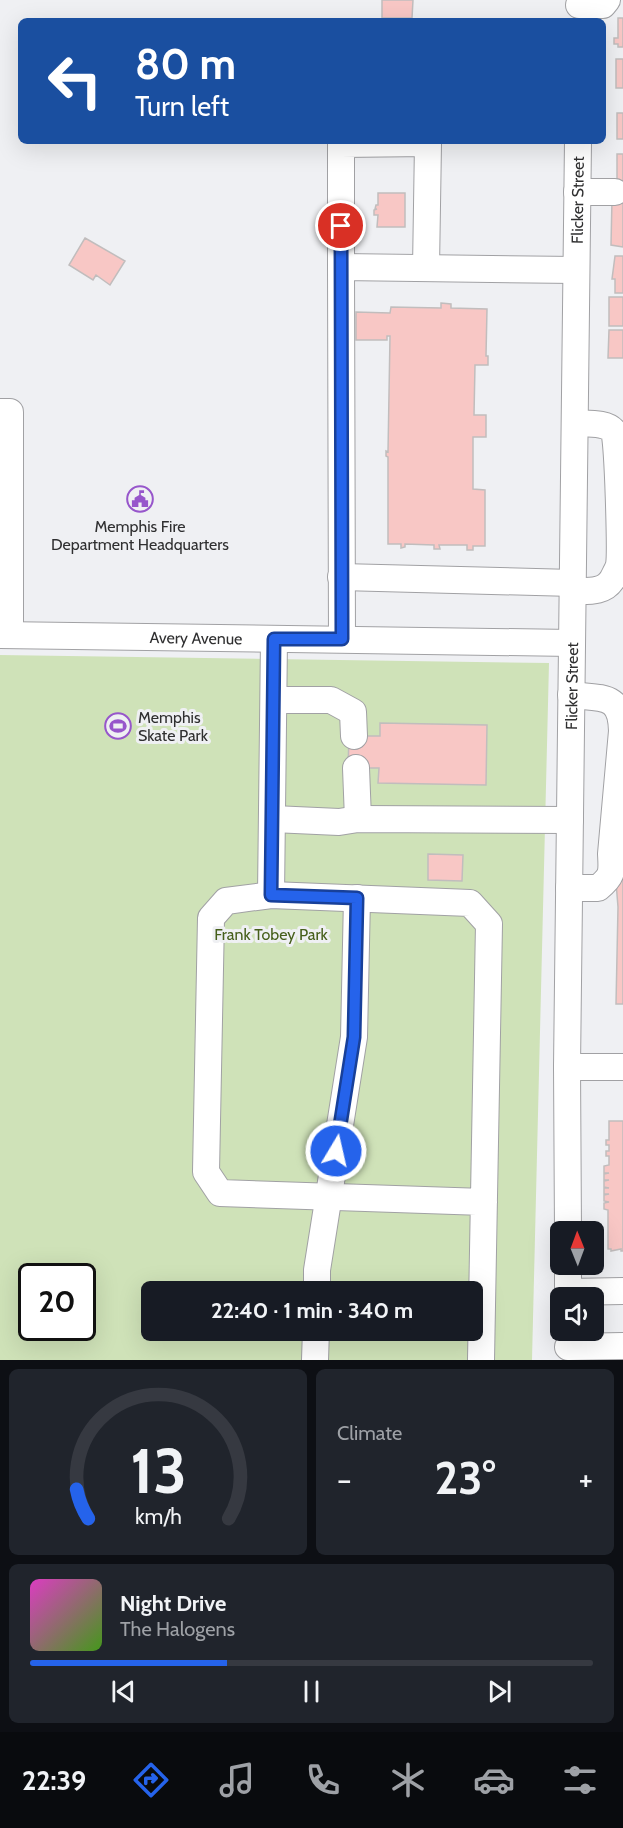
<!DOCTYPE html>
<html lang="en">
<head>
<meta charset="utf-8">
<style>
  body { margin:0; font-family:Cabin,sans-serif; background:#20242c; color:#f1f3f6; height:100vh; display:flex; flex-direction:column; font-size:22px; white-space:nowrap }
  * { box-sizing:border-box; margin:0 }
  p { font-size:20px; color:#9ea1a6 }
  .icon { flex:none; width:33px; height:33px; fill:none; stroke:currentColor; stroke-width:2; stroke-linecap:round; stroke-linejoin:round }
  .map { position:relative; height:1360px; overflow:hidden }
  .details { display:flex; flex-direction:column; gap:9px; padding:9px; background:#0d0f14; flex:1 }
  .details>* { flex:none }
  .hud { position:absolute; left:18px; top:18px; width:588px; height:126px; border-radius:9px; box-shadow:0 6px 24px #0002; background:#1a4fa0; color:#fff; overflow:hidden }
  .needle { width:39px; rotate:359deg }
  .fabs { position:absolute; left:550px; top:1221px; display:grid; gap:12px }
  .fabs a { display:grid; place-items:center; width:54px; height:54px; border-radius:9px; background:#171b24; box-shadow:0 6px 24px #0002; font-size:30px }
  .speed { position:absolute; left:18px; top:1263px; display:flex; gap:12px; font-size:30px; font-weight:700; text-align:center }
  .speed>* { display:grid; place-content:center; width:78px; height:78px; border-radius:50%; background:#171b24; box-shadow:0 6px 24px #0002; line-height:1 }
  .speed .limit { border:3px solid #111; border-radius:9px; background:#fff; color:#111 }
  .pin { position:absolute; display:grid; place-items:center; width:51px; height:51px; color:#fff; margin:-26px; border:3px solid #fff; border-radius:50%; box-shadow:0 2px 6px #0007 }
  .me { position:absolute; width:66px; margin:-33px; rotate:9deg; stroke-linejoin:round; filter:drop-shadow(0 0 4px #0008) }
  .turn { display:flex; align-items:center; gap:21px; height:126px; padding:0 18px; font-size:27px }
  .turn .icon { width:78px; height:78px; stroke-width:2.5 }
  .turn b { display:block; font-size:42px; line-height:51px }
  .big { font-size:45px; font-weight:700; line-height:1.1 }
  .details .tile { flex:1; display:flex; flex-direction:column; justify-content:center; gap:9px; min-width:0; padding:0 21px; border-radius:9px; background:#20242c }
  .details .dial { align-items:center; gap:0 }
  .dial svg { height:156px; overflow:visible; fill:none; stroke:#363941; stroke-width:7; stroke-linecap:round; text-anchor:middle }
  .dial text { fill:#f1f3f6; stroke:none }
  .song { display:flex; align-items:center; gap:18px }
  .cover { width:72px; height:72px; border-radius:9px; background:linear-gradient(135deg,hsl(310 70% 55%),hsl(100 70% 35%)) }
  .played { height:6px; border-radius:3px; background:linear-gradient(90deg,#2563eb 35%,#363941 35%) }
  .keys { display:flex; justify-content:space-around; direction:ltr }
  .heat { display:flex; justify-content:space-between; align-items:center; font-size:33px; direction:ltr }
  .details .tiles { flex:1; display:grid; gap:9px; grid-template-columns:1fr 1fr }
  .tile:last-child { grid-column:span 2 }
  .trip { position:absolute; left:141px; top:1281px; width:342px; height:60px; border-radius:9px; background:#171b24; box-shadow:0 6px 24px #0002; font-weight:700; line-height:60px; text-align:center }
  .tab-bar { display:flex; height:96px; justify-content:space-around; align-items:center; background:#090b0e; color:#9ea1a6 }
  .tab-bar .icon { width:42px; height:42px }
  .tab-bar .current { color:#2563eb }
  .tab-bar b { font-size:27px; color:#f1f3f6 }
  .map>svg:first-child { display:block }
</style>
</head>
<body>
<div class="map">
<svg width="623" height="1360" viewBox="0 0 623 1360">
  <rect width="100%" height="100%" fill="#eff0f3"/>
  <path fill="#cfe2b8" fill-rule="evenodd" d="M0 655 549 663 532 1360H0ZM32 1276H82V1328H32ZM152 1292H472V1330H152Z"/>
  <path fill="#f8c7c5" stroke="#c1bdbd" stroke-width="1.5" d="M382 0H413L412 18H382Z
    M618 18H623V47H618V44H614V38H618Z
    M616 59H623V88H616Z
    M617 113H623V139H617Z
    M617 154H623V184H617Z
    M378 193H405V227H377L378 215H374V210L377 209H375L376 205H378Z
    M612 199H623V247L611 245Z
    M85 238 125 261 110 285 96 275 93 280 69 265Z
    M615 256H623V293H615V279H612Z
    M609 297H623V326H609Z
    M441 303 451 304V308L487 309 486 356H488V365H475L474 415H486V437H473V489L485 490V546H473V550H467V545H439L440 549H434V545L405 544V547L401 548V544H388V457L386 456V451L388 452 390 336H387V340H356V312L390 313 391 307 441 308Z
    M609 330H623V358H608Z
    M380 723 487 725 486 785 378 783 379 768H348L349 736H380Z
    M623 820V1004H616L618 907 616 882Z
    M428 854 463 855 462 881 428 880Z
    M609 1121H623V1251H621V1249L611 1251V1249H608V1210L604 1209V1203L609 1202 604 1201V1195L609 1194H604V1188H609L604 1187V1181L609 1180H604V1174L609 1173H604V1166L609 1165V1156H606V1151H609V1145H606V1140H609Z"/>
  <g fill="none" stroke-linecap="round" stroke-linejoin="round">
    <g stroke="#a1a1a4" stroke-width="28">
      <g id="minor">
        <path d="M579 5H603L607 0"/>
        <path d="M577 192H615"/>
        <path d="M341 267V144L428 143 426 268"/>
        <path d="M0 412H10V635"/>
        <path d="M341 577 573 583"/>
        <path d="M573 591C588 591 605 593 613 578 615 574 618 569 619 565 621 554 618 439 614 432 608 422 585 424 575 423"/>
        <path id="s1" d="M0 635 572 643"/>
        <path d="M342 639 341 267 576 270"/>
        <path d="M274 700H331L353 712 354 736"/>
        <path d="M356 768 358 819"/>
        <path d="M273 819 339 822 358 819 570 820"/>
        <path d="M569 888H598C613 876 612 872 611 854L622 731C621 693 602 699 571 695"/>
        <path d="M271 895 274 639"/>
        <path d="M567 1067H623"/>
        <path id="s2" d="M568 1232 567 1067 578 141"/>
        <path d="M568 1264V1298"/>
        <path d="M317 1292V1270L354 1037 357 898"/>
        <path d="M568 1292 623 1291"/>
        <path d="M568 1347 623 1346"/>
        <path d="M315 1360 316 1330"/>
        <path d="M481 1360 489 924 470 903 271 895 226 901 211 918 206 1172 220 1193 484 1202"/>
      </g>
    </g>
    <use href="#minor" stroke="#fff" stroke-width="26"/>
  </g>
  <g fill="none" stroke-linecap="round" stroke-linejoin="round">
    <g stroke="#184099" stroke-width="15">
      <path id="route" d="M336 1151 354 1037 357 898 271 895 274 639H342L341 226"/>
    </g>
    <use href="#route" stroke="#2563eb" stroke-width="10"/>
  </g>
  <defs>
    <g id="civic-ring" transform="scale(1.35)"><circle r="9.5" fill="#eff0f3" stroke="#9756cb" stroke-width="1.5"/><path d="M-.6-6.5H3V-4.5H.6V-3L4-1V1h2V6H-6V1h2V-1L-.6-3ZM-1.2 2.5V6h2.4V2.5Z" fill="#9756cb"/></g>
    <g id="stadium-ring" transform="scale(1.35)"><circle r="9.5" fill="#eff0f3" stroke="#9756cb" stroke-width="1.5"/><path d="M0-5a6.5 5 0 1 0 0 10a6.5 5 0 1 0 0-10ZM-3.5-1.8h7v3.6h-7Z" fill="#9756cb"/></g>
  </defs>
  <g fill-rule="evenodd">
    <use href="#civic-ring" x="140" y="499"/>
    <use href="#stadium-ring" x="118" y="726"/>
  </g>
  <g text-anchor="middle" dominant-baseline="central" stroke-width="6" stroke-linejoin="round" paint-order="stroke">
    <g font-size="16" fill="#2f2f30" stroke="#eff0f3">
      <text stroke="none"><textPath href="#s2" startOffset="1032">Flicker Street</textPath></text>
      <text stroke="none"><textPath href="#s1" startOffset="196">Avery Avenue</textPath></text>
      <text stroke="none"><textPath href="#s2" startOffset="546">Flicker Street</textPath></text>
    </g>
    <g font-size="16" fill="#2f2f30" stroke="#eff0f3">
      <text x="140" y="526">Memphis Fire<tspan x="140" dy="18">Department Headquarters</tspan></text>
      <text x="138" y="717" text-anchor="start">Memphis<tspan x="138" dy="18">Skate Park</tspan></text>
    </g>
    <g font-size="16" fill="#465f1b" stroke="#eff0f3">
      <text x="271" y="934">Frank Tobey Park</text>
    </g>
  </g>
</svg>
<div class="fabs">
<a><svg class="needle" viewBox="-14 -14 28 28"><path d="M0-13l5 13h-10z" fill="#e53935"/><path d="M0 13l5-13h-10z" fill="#9ea1a6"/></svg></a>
<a><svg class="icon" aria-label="sound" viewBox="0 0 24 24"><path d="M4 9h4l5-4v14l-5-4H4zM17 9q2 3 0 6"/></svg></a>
</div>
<div class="speed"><div class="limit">20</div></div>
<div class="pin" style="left:341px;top:226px;background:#d93025"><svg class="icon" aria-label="arrive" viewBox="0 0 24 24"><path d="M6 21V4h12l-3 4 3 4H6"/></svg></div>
<svg class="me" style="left:336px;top:1151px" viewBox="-20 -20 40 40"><circle r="17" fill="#2563eb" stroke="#fff" stroke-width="3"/><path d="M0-11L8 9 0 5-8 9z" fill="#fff"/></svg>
<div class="trip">22:40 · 1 min · 340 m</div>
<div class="hud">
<div class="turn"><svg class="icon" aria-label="left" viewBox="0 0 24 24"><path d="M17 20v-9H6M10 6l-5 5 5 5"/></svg><div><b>80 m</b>Turn left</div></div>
</div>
</div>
<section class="details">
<div class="tiles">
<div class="tile dial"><svg viewBox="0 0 100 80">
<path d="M14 69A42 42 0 1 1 86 69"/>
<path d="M14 69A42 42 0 0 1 8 54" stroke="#2563eb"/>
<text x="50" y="56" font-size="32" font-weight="700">13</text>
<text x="50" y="72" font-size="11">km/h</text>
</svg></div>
<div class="tile"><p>Climate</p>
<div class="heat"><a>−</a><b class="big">23°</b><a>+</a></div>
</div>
<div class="tile">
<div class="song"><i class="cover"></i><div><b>Night Drive</b><p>The Halogens</p></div></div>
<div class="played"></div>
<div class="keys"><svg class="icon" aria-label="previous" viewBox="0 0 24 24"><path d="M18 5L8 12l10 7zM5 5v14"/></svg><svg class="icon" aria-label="pause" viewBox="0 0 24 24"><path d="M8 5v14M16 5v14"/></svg><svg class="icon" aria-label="next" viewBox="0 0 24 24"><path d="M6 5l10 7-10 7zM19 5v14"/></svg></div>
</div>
</div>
</section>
<nav class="tab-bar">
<b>22:39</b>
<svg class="icon current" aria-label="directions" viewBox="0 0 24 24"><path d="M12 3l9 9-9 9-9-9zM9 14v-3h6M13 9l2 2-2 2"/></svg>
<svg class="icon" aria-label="music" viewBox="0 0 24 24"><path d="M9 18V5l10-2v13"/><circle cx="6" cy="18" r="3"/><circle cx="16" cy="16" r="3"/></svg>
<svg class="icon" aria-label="phone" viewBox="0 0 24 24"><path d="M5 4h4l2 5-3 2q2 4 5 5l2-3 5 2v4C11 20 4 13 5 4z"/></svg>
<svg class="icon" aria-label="climate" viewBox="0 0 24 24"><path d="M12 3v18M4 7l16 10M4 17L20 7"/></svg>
<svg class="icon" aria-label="car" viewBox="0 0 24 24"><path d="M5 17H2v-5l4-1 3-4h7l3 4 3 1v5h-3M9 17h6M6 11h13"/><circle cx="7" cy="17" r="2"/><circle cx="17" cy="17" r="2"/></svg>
<svg class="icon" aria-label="filters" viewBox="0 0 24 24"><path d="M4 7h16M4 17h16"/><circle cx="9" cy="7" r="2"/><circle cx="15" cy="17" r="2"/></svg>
</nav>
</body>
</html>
